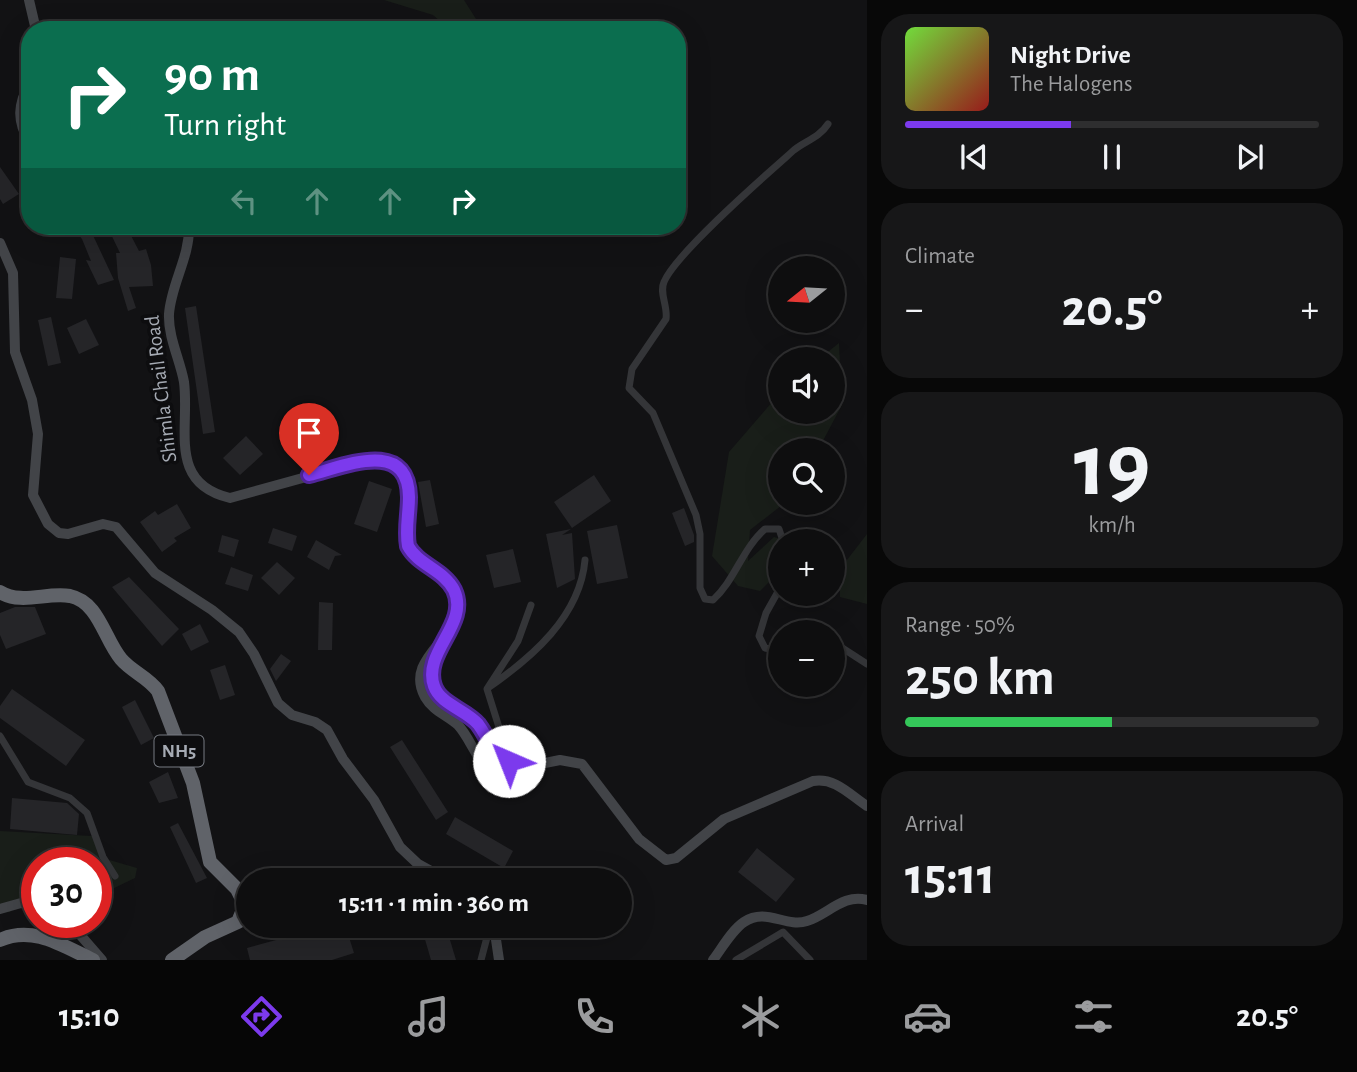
<!DOCTYPE html>
<html lang="en">
<head>
<meta charset="utf-8">
<style>
  body { margin:0; font-family:"Alegreya Sans",sans-serif; background:#171718; color:#f1f3f6; height:100vh; display:flex; flex-direction:column; font-size:26px; white-space:nowrap }
  * { box-sizing:border-box; margin:0 }
  p { font-size:23px; color:#9b9c9e }
  .icon { flex:none; width:38px; height:38px; fill:none; stroke:currentColor; stroke-width:2; stroke-linecap:round; stroke-linejoin:round }
  .map { position:relative; flex:1; overflow:hidden }
  .panel { display:flex; flex-direction:column; gap:14px; padding:14px; background:#080808; width:490px }
  .panel>* { flex:none }
  .hud { position:absolute; left:21px; top:21px; width:665px; height:214px; border-radius:28px; box-shadow:0 7px 28px #0002,0 0 0 2px #2e2e2f; background:#0b6e4f; color:#fff; overflow:hidden }
  .needle { width:46px; rotate:252deg }
  .fabs { position:absolute; left:768px; top:256px; display:grid; gap:14px }
  .fabs a { display:grid; place-items:center; width:77px; height:77px; border-radius:50%; background:#0e0e0f; box-shadow:0 7px 28px #0002,0 0 0 2px #2e2e2f; font-size:35px }
  .speed { position:absolute; left:21px; top:847px; display:flex; gap:14px; font-size:35px; font-weight:700; text-align:center }
  .speed>* { display:grid; place-content:center; width:91px; height:91px; border-radius:50%; background:#0e0e0f; box-shadow:0 7px 28px #0002,0 0 0 2px #2e2e2f; line-height:1 }
  .speed .limit { border:10px solid #d22; background:#fff; color:#111 }
  .pin { position:absolute; display:grid; place-items:center; width:60px; height:60px; color:#fff; margin:-72px -30px; border-radius:50% 50% 50% 0; rotate:-45deg; box-shadow:0 0 7px #0007 }
  .pin .icon { rotate:45deg }
  .me { position:absolute; width:77px; margin:-38px; rotate:316deg; stroke-linejoin:round; filter:drop-shadow(0 0 5px #0008) }
  .turn { display:flex; align-items:center; gap:24px; height:147px; padding:0 28px; font-size:32px }
  .turn .icon { width:91px; height:91px; stroke-width:2.5 }
  .turn b { display:block; font-size:49px; line-height:60px }
  .lanes { display:flex; align-items:center; height:66px; padding:0 28px; background:#0003; justify-content:center; gap:35px; direction:ltr }
  .lanes .off { opacity:.35 }
  .big { font-size:52px; font-weight:600; line-height:1.1 }
  .panel .tile { flex:1; display:flex; flex-direction:column; justify-content:center; gap:10px; min-width:0; padding:0 24px; border-radius:28px; background:#171718 }
  .panel .dial { align-items:center; gap:0 }
  .dial b { font-size:91px; line-height:1 }
  .song { display:flex; align-items:center; gap:21px }
  .cover { width:84px; height:84px; border-radius:10px; background:linear-gradient(135deg,hsl(100 70% 55%),hsl(0 70% 35%)) }
  .played { height:7px; border-radius:4px; background:linear-gradient(90deg,#7c3aed 40%,#2e2e2f 40%) }
  .keys { display:flex; justify-content:space-around; direction:ltr }
  .heat { display:flex; justify-content:space-between; align-items:center; font-size:38px; direction:ltr }
  .charge { height:10px; border-radius:5px; background:linear-gradient(90deg,#34c759 50%,#2e2e2f 0) }
  .trip { position:absolute; left:236px; top:868px; width:396px; height:70px; border-radius:35px; background:#0e0e0f; box-shadow:0 7px 28px #0002,0 0 0 2px #2e2e2f; font-weight:600; line-height:70px; text-align:center }
  .tabs { display:flex; height:112px; justify-content:space-around; align-items:center; background:#060606; color:#9b9c9e }
  .tabs .icon { width:49px; height:49px }
  .tabs .current { color:#7c3aed }
  .tabs b { font-size:32px; color:#f1f3f6 }
  main { display:flex; flex:1; min-height:0 }
  .map>svg:first-child { display:block }
</style>
</head>
<body>
<main>
<div class="map">
<svg width="867" height="960" viewBox="0 0 867 960">
  <rect width="100%" height="100%" fill="#121214"/>
  <path fill="#191e19" d="M384 0H464L483 30H450L433 15Z
    M839 343 842 405 818 450H780V502H786L750 530 748 561 774 537 790 541H780V571L760 591 738 586 712 556 729 452 780 393V411H833V359H819Z
    M867 534V604L840 597V569Z
    M0 831 92 836 106 859 137 868 135 878 110 890V909L96 905V863H37V877L10 912 0 913Z"/>
  <path fill="#252528" d="M0 167 19 194 3 204 0 199Z
    M72 226H87L90 229 114 280 98 285 86 260 91 261 82 239Z
    M107 226H126L139 251 146 249 151 265 153 286 129 287 136 308 128 311 118 278 116 253H120Z
    M60 257 76 259 72 299 56 298Z
    M196 306 215 432 203 434 185 308Z
    M51 317 61 363 48 366 38 320Z
    M86 319 99 345 79 354 67 328Z
    M246 436 263 454 240 475 223 458Z
    M594 475 611 501 572 528 554 502Z
    M430 480 439 524 426 527 418 482Z
    M369 481 392 489 377 532 354 524Z
    M177 504 191 528 174 538 177 541 162 552 140 522 155 511 158 515Z
    M684 508 694 535V542L685 546 672 513Z
    M617 525 628 578 597 584 587 531Z
    M273 528 297 536 292 551 268 543Z
    M571 529 562 535 572 533 575 579 557 588 546 534Z
    M222 535 239 540 234 557 218 552Z
    M316 540 342 555 335 556 329 570 307 557Z
    M513 549 521 582 494 588 486 555Z
    M277 562 295 578 279 595 261 578Z
    M231 567 253 575 248 591 225 584Z
    M129 577 179 629 162 646 112 587Z
    M319 602 333 603 332 650H318Z
    M15 607H35L46 634 6 649 0 635V613Z
    M200 624 209 642 191 651 182 634Z
    M281 654 291 661 276 681 270 669Z
    M225 665 235 695 220 700 210 670Z
    M12 689 85 740 66 766 0 718V706Z
    M135 700 154 738 141 745 122 707Z
    M402 740 448 812 436 820 390 747Z
    M168 772 178 798 159 803 149 782Z
    M12 798 67 803 79 814 77 835 10 829Z
    M455 817 513 851 504 868 446 834Z
    M178 823 207 878 196 883 170 827Z
    M757 848 795 879 776 902 738 872Z
    M328 926H356L358 931 348 934 354 953 332 960H250L247 948Z
    M447 930 456 960H431L424 936Z"/>
  <g fill="none" stroke-linecap="round" stroke-linejoin="round">
    <path stroke="#343538" stroke-width="7" d="M783 541 779 529H765C742 549 735 580 713 600L705 599 700 588V534L696 515 653 413 629 388 632 369 666 319C668 306 659 293 664 282 676 253 767 174 794 150 805 141 819 138 828 124
      M780 588 766 613 759 636 765 648 780 651
      M833 642 867 664
      M442 644C424 698 436 686 472 718 485 730 491 745 498 760L507 764 508 756 487 689 518 641 531 605
      M488 688C531 658 580 617 585 560
      M0 736 28 782 70 798 87 813 103 857 115 876
      M481 960 490 926
      M736 960 783 932 810 960"/>
    <path stroke="#424448" stroke-width="10" d="M29 0 36 30
      M30 82C18 104 16 121 30 143
      M189 226C190 257 171 284 169 314 168 337 180 360 184 382 190 428 167 483 230 498L368 460H384L398 467 409 496 408 546C419 566 449 571 456 596 468 637 402 655 425 697 433 711 447 715 458 725 470 738 475 757 488 769L500 772 560 760 582 764 639 839 666 860 676 858 724 819 813 781C835 777 850 795 867 806
      M0 243 13 273 15 352 32 400 38 434 33 495 48 524 59 533 68 534 103 524 116 527 155 573 212 610 239 632 254 654 278 703 292 715 315 722 327 730 343 759 374 800 400 847 418 864 447 880
      M0 909 21 903 37 904
      M69 922 102 960
      M494 926 499 960
      M713 960C722 948 732 930 744 922 766 907 786 928 807 921 827 915 844 893 867 900"/>
    <path stroke="#606369" stroke-width="14" d="M0 592C22 605 46 592 70 596 99 602 104 639 121 659 132 672 148 677 158 691L193 783 210 862 237 889 245 905 238 922 205 937 172 960
      M0 940C33 925 63 946 93 960"/>
  </g>
  <g fill="none" stroke-linecap="round" stroke-linejoin="round">
    <g stroke="#51269a" stroke-width="18">
      <path id="route" d="M309 475C343 467 408 437 409 497 409 514 405 530 408 546 418 565 444 570 454 590 470 624 422 652 434 686 440 704 466 710 478 724 487 736 492 749 499 762L506 764 509 761"/>
    </g>
    <use href="#route" stroke="#7c3aed" stroke-width="12"/>
  </g>
  <g text-anchor="middle" dominant-baseline="central" stroke-width="7" stroke-linejoin="round" paint-order="stroke">
    <rect fill="#0d0d0f" stroke="#777b82" stroke-width="2" x="154.5" y="735.5" width="49" height="31" rx="5"/>
    <g font-size="19" font-weight="bold" fill="#a5aab3">
      <text x="179" y="751">NH5</text>
    </g>
    <g font-size="21" fill="#a5aab3" stroke="#0d0d0f">
      <text transform="translate(161 389) rotate(-97)">Shimla Chail Road</text>
    </g>
  </g>
</svg>
<div class="fabs">
<a><svg class="needle" viewBox="-14 -14 28 28"><path d="M0-13l5 13h-10z" fill="#e53935"/><path d="M0 13l5-13h-10z" fill="#9b9c9e"/></svg></a>
<a><svg class="icon" aria-label="sound" viewBox="0 0 24 24"><path d="M4 9h4l5-4v14l-5-4H4zM17 9q2 3 0 6"/></svg></a>
<a><svg class="icon" aria-label="search" viewBox="0 0 24 24"><circle cx="10" cy="10" r="6"/><path d="M15 15l6 6"/></svg></a>
<a>+</a>
<a>−</a>
</div>
<div class="speed"><div class="limit">30</div></div>
<div class="pin" style="left:309px;top:475px;background:#d93025"><svg class="icon" aria-label="arrive" viewBox="0 0 24 24"><path d="M6 21V4h12l-3 4 3 4H6"/></svg></div>
<svg class="me" style="left:509px;top:761px" viewBox="-20 -20 40 40"><circle r="19" fill="#fff"/><path d="M0-13L10 11 0 6-10 11z" fill="#7c3aed"/></svg>
<div class="trip">15:11 · 1 min · 360 m</div>
<div class="hud">
<div class="turn"><svg class="icon" aria-label="right" viewBox="0 0 24 24"><path d="M7 20v-9h11M14 6l5 5-5 5"/></svg><div><b>90 m</b>Turn right</div></div>
<div class="lanes"><svg class="icon off" aria-label="left" viewBox="0 0 24 24"><path d="M17 20v-9H6M10 6l-5 5 5 5"/></svg><svg class="icon off" aria-label="ahead" viewBox="0 0 24 24"><path d="M12 20V5M6 11l6-6 6 6"/></svg><svg class="icon off" aria-label="ahead" viewBox="0 0 24 24"><path d="M12 20V5M6 11l6-6 6 6"/></svg><svg class="icon" aria-label="right" viewBox="0 0 24 24"><path d="M7 20v-9h11M14 6l5 5-5 5"/></svg></div>
</div>
</div>
<section class="panel">
<div class="tile">
<div class="song"><i class="cover"></i><div><b>Night Drive</b><p>The Halogens</p></div></div>
<div class="played"></div>
<div class="keys"><svg class="icon" aria-label="previous" viewBox="0 0 24 24"><path d="M18 5L8 12l10 7zM5 5v14"/></svg><svg class="icon" aria-label="pause" viewBox="0 0 24 24"><path d="M8 5v14M16 5v14"/></svg><svg class="icon" aria-label="next" viewBox="0 0 24 24"><path d="M6 5l10 7-10 7zM19 5v14"/></svg></div>
</div>
<div class="tile"><p>Climate</p>
<div class="heat"><a>−</a><b class="big">20.5°</b><a>+</a></div>
</div>
<div class="tile dial"><b>19</b><p>km/h</p></div>
<div class="tile"><p>Range · 50%</p><b class="big">250 km</b><div class="charge"></div></div>
<div class="tile"><p>Arrival</p><b class="big">15:11</b></div>
</section>
</main>
<nav class="tabs">
<b>15:10</b>
<svg class="icon current" aria-label="directions" viewBox="0 0 24 24"><path d="M12 3l9 9-9 9-9-9zM9 14v-3h6M13 9l2 2-2 2"/></svg>
<svg class="icon" aria-label="music" viewBox="0 0 24 24"><path d="M9 18V5l10-2v13"/><circle cx="6" cy="18" r="3"/><circle cx="16" cy="16" r="3"/></svg>
<svg class="icon" aria-label="phone" viewBox="0 0 24 24"><path d="M5 4h4l2 5-3 2q2 4 5 5l2-3 5 2v4C11 20 4 13 5 4z"/></svg>
<svg class="icon" aria-label="climate" viewBox="0 0 24 24"><path d="M12 3v18M4 7l16 10M4 17L20 7"/></svg>
<svg class="icon" aria-label="car" viewBox="0 0 24 24"><path d="M5 17H2v-5l4-1 3-4h7l3 4 3 1v5h-3M9 17h6M6 11h13"/><circle cx="7" cy="17" r="2"/><circle cx="17" cy="17" r="2"/></svg>
<svg class="icon" aria-label="filters" viewBox="0 0 24 24"><path d="M4 7h16M4 17h16"/><circle cx="9" cy="7" r="2"/><circle cx="15" cy="17" r="2"/></svg>
<b>20.5°</b>
</nav>
</body>
</html>
